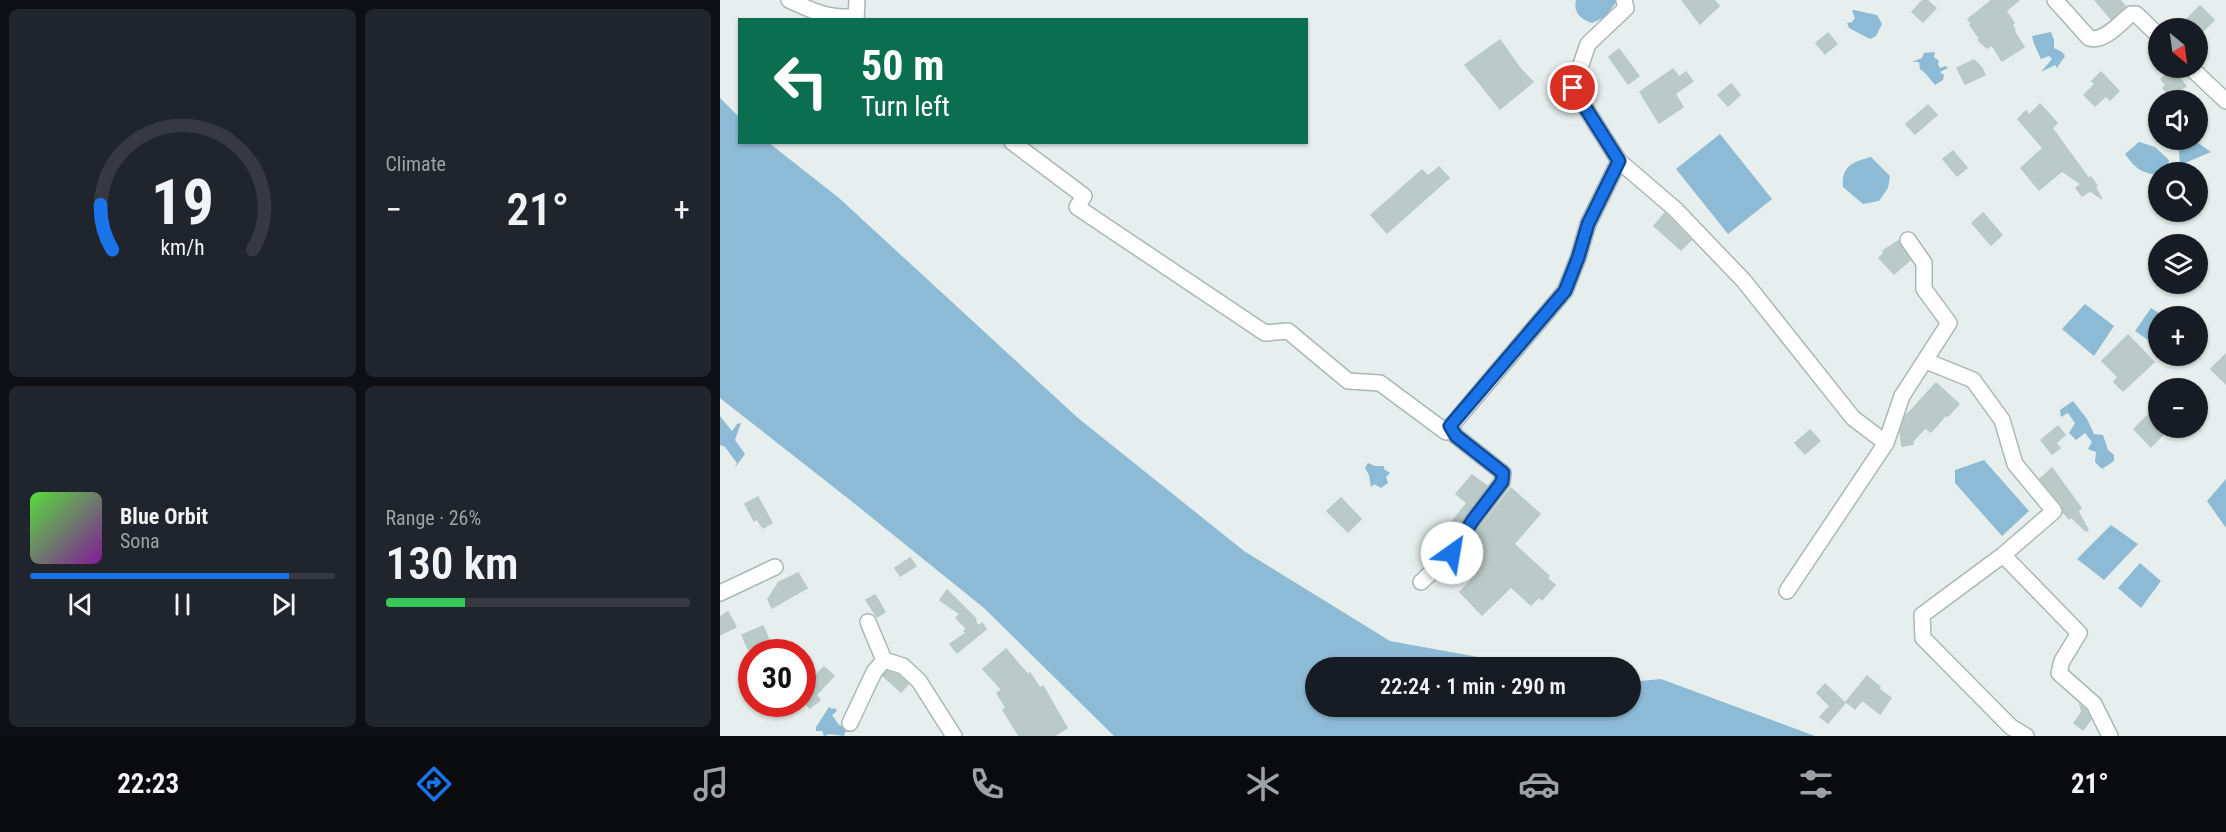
<!DOCTYPE html>
<html lang="en">
<head>
<meta charset="utf-8">
<style>
  body { margin:0; font-family:"Roboto Condensed",sans-serif; background:#20242c; color:#f1f3f6; height:100vh; display:flex; flex-direction:column; font-size:22px; white-space:nowrap }
  * { box-sizing:border-box; margin:0 }
  p { font-size:20px; color:#9ea1a6 }
  .icon { flex:none; width:33px; height:33px; fill:none; stroke:currentColor; stroke-width:2; stroke-linecap:round; stroke-linejoin:round }
  .map { position:relative; flex:1; overflow:hidden }
  .side { display:flex; flex-direction:column; gap:9px; padding:9px; background:#0d0f14; width:720px }
  .side>* { flex:none }
  .banner { position:absolute; left:18px; top:18px; width:570px; height:126px; border-radius:0px; box-shadow:0 2px 4px #0004; background:#0b6e4f; color:#fff; overflow:hidden }
  .needle { width:39px; rotate:151deg }
  .buttons { position:absolute; left:1428px; top:18px; display:grid; gap:12px }
  .buttons a { display:grid; place-items:center; width:60px; height:60px; border-radius:50%; background:#171b24; box-shadow:0 2px 4px #0004; font-size:30px }
  .speed { position:absolute; left:18px; top:639px; display:flex; gap:12px; font-size:30px; font-weight:700; text-align:center }
  .speed>* { display:grid; place-content:center; width:78px; height:78px; border-radius:50%; background:#171b24; box-shadow:0 2px 4px #0004; line-height:1 }
  .speed .limit { border:9px solid #d22; background:#fff; color:#111 }
  .pin { position:absolute; display:grid; place-items:center; width:51px; height:51px; color:#fff; margin:-26px; border:3px solid #fff; border-radius:50%; box-shadow:0 2px 6px #0007 }
  .me { position:absolute; width:66px; margin:-33px; rotate:32deg; stroke-linejoin:round; filter:drop-shadow(0 0 4px #0008) }
  .turn { display:flex; align-items:center; gap:21px; height:126px; padding:0 24px; font-size:27px }
  .turn .icon { width:78px; height:78px; stroke-width:2.5 }
  .turn b { display:block; font-size:42px; line-height:51px }
  .big { font-size:45px; font-weight:600; line-height:1.1 }
  .side .tile { flex:1; display:flex; flex-direction:column; justify-content:center; gap:9px; min-width:0; padding:0 21px; border-radius:9px; background:#20242c }
  .side .dial { align-items:center; gap:0 }
  .dial svg { height:156px; overflow:visible; fill:none; stroke:#363941; stroke-width:7; stroke-linecap:round; text-anchor:middle }
  .dial text { fill:#f1f3f6; stroke:none }
  .song { display:flex; align-items:center; gap:18px }
  .cover { width:72px; height:72px; border-radius:9px; background:linear-gradient(135deg,hsl(110 70% 55%),hsl(290 70% 35%)) }
  .played { height:6px; border-radius:3px; background:linear-gradient(90deg,#1a73e8 85%,#363941 85%) }
  .keys { display:flex; justify-content:space-around; direction:ltr }
  .heat { display:flex; justify-content:space-between; align-items:center; font-size:33px; direction:ltr }
  .charge { height:9px; border-radius:4px; background:linear-gradient(90deg,#34c759 26%,#363941 0) }
  .side .tiles { flex:1; display:grid; gap:9px; grid-template-columns:repeat(2,1fr) }
  .trip { position:absolute; left:585px; top:657px; width:336px; height:60px; border-radius:30px; background:#171b24; box-shadow:0 2px 4px #0004; font-weight:600; line-height:60px; text-align:center }
  .menu { display:flex; height:96px; justify-content:space-around; align-items:center; background:#090b0e; color:#9ea1a6 }
  .menu .icon { width:42px; height:42px }
  .menu .active { color:#1a73e8 }
  .menu b { font-size:27px; color:#f1f3f6 }
  main { display:flex; flex:1; min-height:0 }
  .map>svg:first-child { display:block }
</style>
</head>
<body>
<main>
<section class="side">
<div class="tiles">
<div class="tile dial"><svg viewBox="0 0 100 80">
<path d="M14 69A42 42 0 1 1 86 69"/>
<path d="M14 69A42 42 0 0 1 8 46" stroke="#1a73e8"/>
<text x="50" y="56" font-size="32" font-weight="700">19</text>
<text x="50" y="72" font-size="11">km/h</text>
</svg></div>
<div class="tile"><p>Climate</p>
<div class="heat"><a>−</a><b class="big">21°</b><a>+</a></div>
</div>
<div class="tile">
<div class="song"><i class="cover"></i><div><b>Blue Orbit</b><p>Sona</p></div></div>
<div class="played"></div>
<div class="keys"><svg class="icon" aria-label="previous" viewBox="0 0 24 24"><path d="M18 5L8 12l10 7zM5 5v14"/></svg><svg class="icon" aria-label="pause" viewBox="0 0 24 24"><path d="M8 5v14M16 5v14"/></svg><svg class="icon" aria-label="next" viewBox="0 0 24 24"><path d="M6 5l10 7-10 7zM19 5v14"/></svg></div>
</div>
<div class="tile"><p>Range · 26%</p><b class="big">130 km</b><div class="charge"></div></div>
</div>
</section>
<div class="map">
<svg width="1506" height="736" viewBox="0 0 1506 736">
  <rect width="100%" height="100%" fill="#e6efed"/>
  <path fill="#8dbad5" d="M856 0H896L897 1 885 17 872 23C861 19 853 13 856 0Z
    M1134 10 1157 15 1162 24 1156 36 1150 39 1129 28 1127 23 1132 22 1135 18 1132 11Z
    M1331 32 1334 40V48L1342 52 1345 56 1337 68 1335 65 1321 72 1332 59 1329 56 1321 59 1314 44 1312 36Z
    M1215 52 1214 57 1219 61 1218 64 1220 68 1226 66 1228 68 1220 72 1224 75 1223 80 1215 85 1205 73 1200 69 1199 62H1192L1202 58 1204 53Z
    M0 98 19 117 20 142 49 143 119 198 358 418 524 551 670 641 758 657 792 667 596 668V706H910L911 682 941 679 1095 736H394L264 608 130 500 0 398Z
    M1000 134 1052 199 1008 234 956 169Z
    M1458 140H1474L1491 152 1460 165Z
    M1419 142 1435 147 1449 160 1448 169 1438 172V175C1421 173 1415 168 1405 154Z
    M1151 157 1170 176 1168 188 1159 201 1143 204 1123 187C1121 166 1133 162 1151 157Z
    M1365 304 1394 326 1374 356 1342 329Z
    M1431 308 1444 316H1438V347L1415 331Z
    M1353 401 1367 419 1374 434 1383 435 1388 450 1394 455V461L1382 469 1375 462 1376 452 1368 449 1372 442 1365 433 1356 440 1349 433 1355 423 1348 413 1341 417 1340 410Z
    M0 416 12 431 17 424 21 423 15 440 25 454 14 469 17 463 5 447 0 445Z
    M1264 460 1309 511 1282 536 1235 483V470Z
    M648 463 655 466H664V469L670 473 666 477 668 483 661 488 654 484 651 487 649 475 645 468Z
    M1506 479V528L1487 501Z
    M1391 525 1418 544 1384 580 1357 559Z
    M1420 563 1441 581 1421 608 1398 588Z
    M109 707 112 709 115 708 117 711 112 715 119 725 130 730 125 732 124 736 110 734 104 736 102 731H96V727Z"/>
  <path fill="#bbcac7" stroke="#b8c9c6" stroke-width="1.5" d="M962 0H994L999 6 980 24Z
    M1203 0H1207L1216 8 1203 22 1192 12Z
    M1272 0H1299L1286 11 1294 23 1292 24 1295 30 1294 31 1304 47 1282 61 1272 45 1267 48 1258 40 1260 39 1250 25 1252 24 1248 19Z
    M1375 0H1400L1405 6 1391 19Z
    M1480 6 1494 20 1478 36V28H1458Z
    M1108 33 1117 44 1105 54 1096 43Z
    M780 40 799 67 813 82 780 109 745 65Z
    M899 49 919 76 908 84 889 57Z
    M1254 60 1262 68 1265 75 1245 84 1237 68Z
    M953 69 959 77 966 72 973 81 955 94 963 107 939 123 920 92Z
    M1452 69 1466 86 1461 89 1470 100H1454L1443 88 1446 85 1441 79Z
    M1381 72 1399 91 1390 100 1386 96 1375 106 1364 95 1375 84 1372 81Z
    M1011 84 1020 95 1008 106 998 95Z
    M1320 104 1337 123 1332 128 1369 179 1371 177 1377 186 1375 187 1382 199 1370 191 1362 196 1356 188 1361 184 1342 171 1319 190 1301 168 1323 148 1298 119 1306 111 1309 115Z
    M1208 105 1217 115 1195 134 1186 124Z
    M1233 151 1247 168 1237 176 1223 159Z
    M719 167 729 178 667 233 651 215 702 170 708 176Z
    M945 213 971 240 961 250 934 226Z
    M1263 213 1282 235 1271 245 1252 223Z
    M1178 241 1190 260 1174 274 1159 258 1164 253 1163 251Z
    M1408 335 1434 362 1403 391 1394 382 1398 377 1382 361Z
    M1506 354V384L1491 369Z
    M1216 383 1239 404 1228 416 1226 415 1211 432 1205 428 1193 441V444L1182 446 1180 432 1185 417Z
    M1428 415 1438 425V428H1449L1431 447 1414 429Z
    M1338 426 1345 435 1336 443 1340 448 1332 454 1321 440Z
    M1090 430 1100 441 1085 454 1075 443Z
    M1332 468 1361 508 1358 511 1368 530 1366 531 1351 517 1349 519 1343 512 1342 505 1320 479Z
    M752 475 767 486 726 544 717 536 724 527 726 529 747 503 736 494Z
    M791 488 820 514 794 544 829 576 827 578 835 585 822 600 819 597 811 605 791 587 762 615 740 592 754 577 736 562 761 526Z
    M38 497 52 523 43 528 37 519 34 521 25 504Z
    M621 498 641 519 628 532 607 511Z
    M190 558 196 566 180 576 175 568Z
    M78 573 87 588 52 608 48 599 59 582Z
    M227 590 256 619 255 621 259 626 262 623 266 629 237 653 230 644 246 633 244 631 247 629 236 618 240 614 220 600Z
    M155 595 165 612 157 617 146 600Z
    M8 612 16 627 0 635V617Z
    M43 626 49 640 28 649 22 635Z
    M286 649 308 675 310 673 320 688 323 686 347 728 334 736H299L283 710 286 708 277 693 282 690 263 669Z
    M104 667 114 676 96 695 100 700 90 708 82 700V689Z
    M167 671 178 675 188 684 181 692 163 676Z
    M1147 676 1160 687 1159 689 1171 698 1160 714 1142 700 1135 709 1126 702Z
    M1105 684 1125 703 1108 723 1100 717 1110 706 1097 693Z
    M1360 705 1366 710 1371 719 1363 730 1354 723 1362 712Z"/>
  <g fill="none" stroke-linecap="round" stroke-linejoin="round">
    <g stroke="#a8b8b6" stroke-width="18">
      <path id="street" d="M69 0C95 12 106 18 135 17
        M1335 0 1369 38C1384 43 1401 22 1411 14H1416L1438 35
        M136 20 137 0
        M1471 68 1506 101
        M292 142 364 196 357 207 545 333 568 331 628 381 660 383 726 432 845 291 858 258 868 224 899 161 853 88 868 44 906 8 904 0
        M899 161 955 209 1024 281 1133 418 1166 443 1182 396 1229 323 1204 289V263L1188 240
        M1206 361 1253 380 1282 420 1295 464 1334 511 1283 555
        M701 582 732 553 753 520 782 482 783 473 736 436 730 426
        M1067 591 1166 443
        M0 593 55 567
        M148 622 164 660 183 666 199 681 234 736
        M130 723 154 672 164 660
        M1306 736 1291 727 1203 638 1202 615 1283 555 1359 633 1342 661 1339 673 1374 704 1390 736"/>
    </g>
    <use href="#street" stroke="#fff" stroke-width="15"/>
  </g>
  <g fill="none" stroke-linecap="round" stroke-linejoin="round">
    <g stroke="#114b97" stroke-width="15">
      <path id="route" d="M732 553 753 520 782 482 783 473 736 436 730 426 845 291 858 258 868 224 899 161 853 88"/>
    </g>
    <use href="#route" stroke="#1a73e8" stroke-width="10"/>
  </g>
</svg>
<div class="buttons">
<a><svg class="needle" viewBox="-14 -14 28 28"><path d="M0-13l5 13h-10z" fill="#e53935"/><path d="M0 13l5-13h-10z" fill="#9ea1a6"/></svg></a>
<a><svg class="icon" aria-label="sound" viewBox="0 0 24 24"><path d="M4 9h4l5-4v14l-5-4H4zM17 9q2 3 0 6"/></svg></a>
<a><svg class="icon" aria-label="search" viewBox="0 0 24 24"><circle cx="10" cy="10" r="6"/><path d="M15 15l6 6"/></svg></a>
<a><svg class="icon" aria-label="layers" viewBox="0 0 24 24"><path d="M12 4l9 5-9 5-9-5zM3 14l9 5 9-5"/></svg></a>
<a>+</a>
<a>−</a>
</div>
<div class="speed"><div class="limit">30</div></div>
<div class="pin" style="left:853px;top:88px;background:#d93025"><svg class="icon" aria-label="arrive" viewBox="0 0 24 24"><path d="M6 21V4h12l-3 4 3 4H6"/></svg></div>
<svg class="me" style="left:732px;top:553px" viewBox="-20 -20 40 40"><circle r="19" fill="#fff"/><path d="M0-13L10 11 0 6-10 11z" fill="#1a73e8"/></svg>
<div class="trip">22:24 · 1 min · 290 m</div>
<div class="banner">
<div class="turn"><svg class="icon" aria-label="left" viewBox="0 0 24 24"><path d="M17 20v-9H6M10 6l-5 5 5 5"/></svg><div><b>50 m</b>Turn left</div></div>
</div>
</div>
</main>
<nav class="menu">
<b>22:23</b>
<svg class="icon active" aria-label="directions" viewBox="0 0 24 24"><path d="M12 3l9 9-9 9-9-9zM9 14v-3h6M13 9l2 2-2 2"/></svg>
<svg class="icon" aria-label="music" viewBox="0 0 24 24"><path d="M9 18V5l10-2v13"/><circle cx="6" cy="18" r="3"/><circle cx="16" cy="16" r="3"/></svg>
<svg class="icon" aria-label="phone" viewBox="0 0 24 24"><path d="M5 4h4l2 5-3 2q2 4 5 5l2-3 5 2v4C11 20 4 13 5 4z"/></svg>
<svg class="icon" aria-label="climate" viewBox="0 0 24 24"><path d="M12 3v18M4 7l16 10M4 17L20 7"/></svg>
<svg class="icon" aria-label="car" viewBox="0 0 24 24"><path d="M5 17H2v-5l4-1 3-4h7l3 4 3 1v5h-3M9 17h6M6 11h13"/><circle cx="7" cy="17" r="2"/><circle cx="17" cy="17" r="2"/></svg>
<svg class="icon" aria-label="filters" viewBox="0 0 24 24"><path d="M4 7h16M4 17h16"/><circle cx="9" cy="7" r="2"/><circle cx="15" cy="17" r="2"/></svg>
<b>21°</b>
</nav>
</body>
</html>
